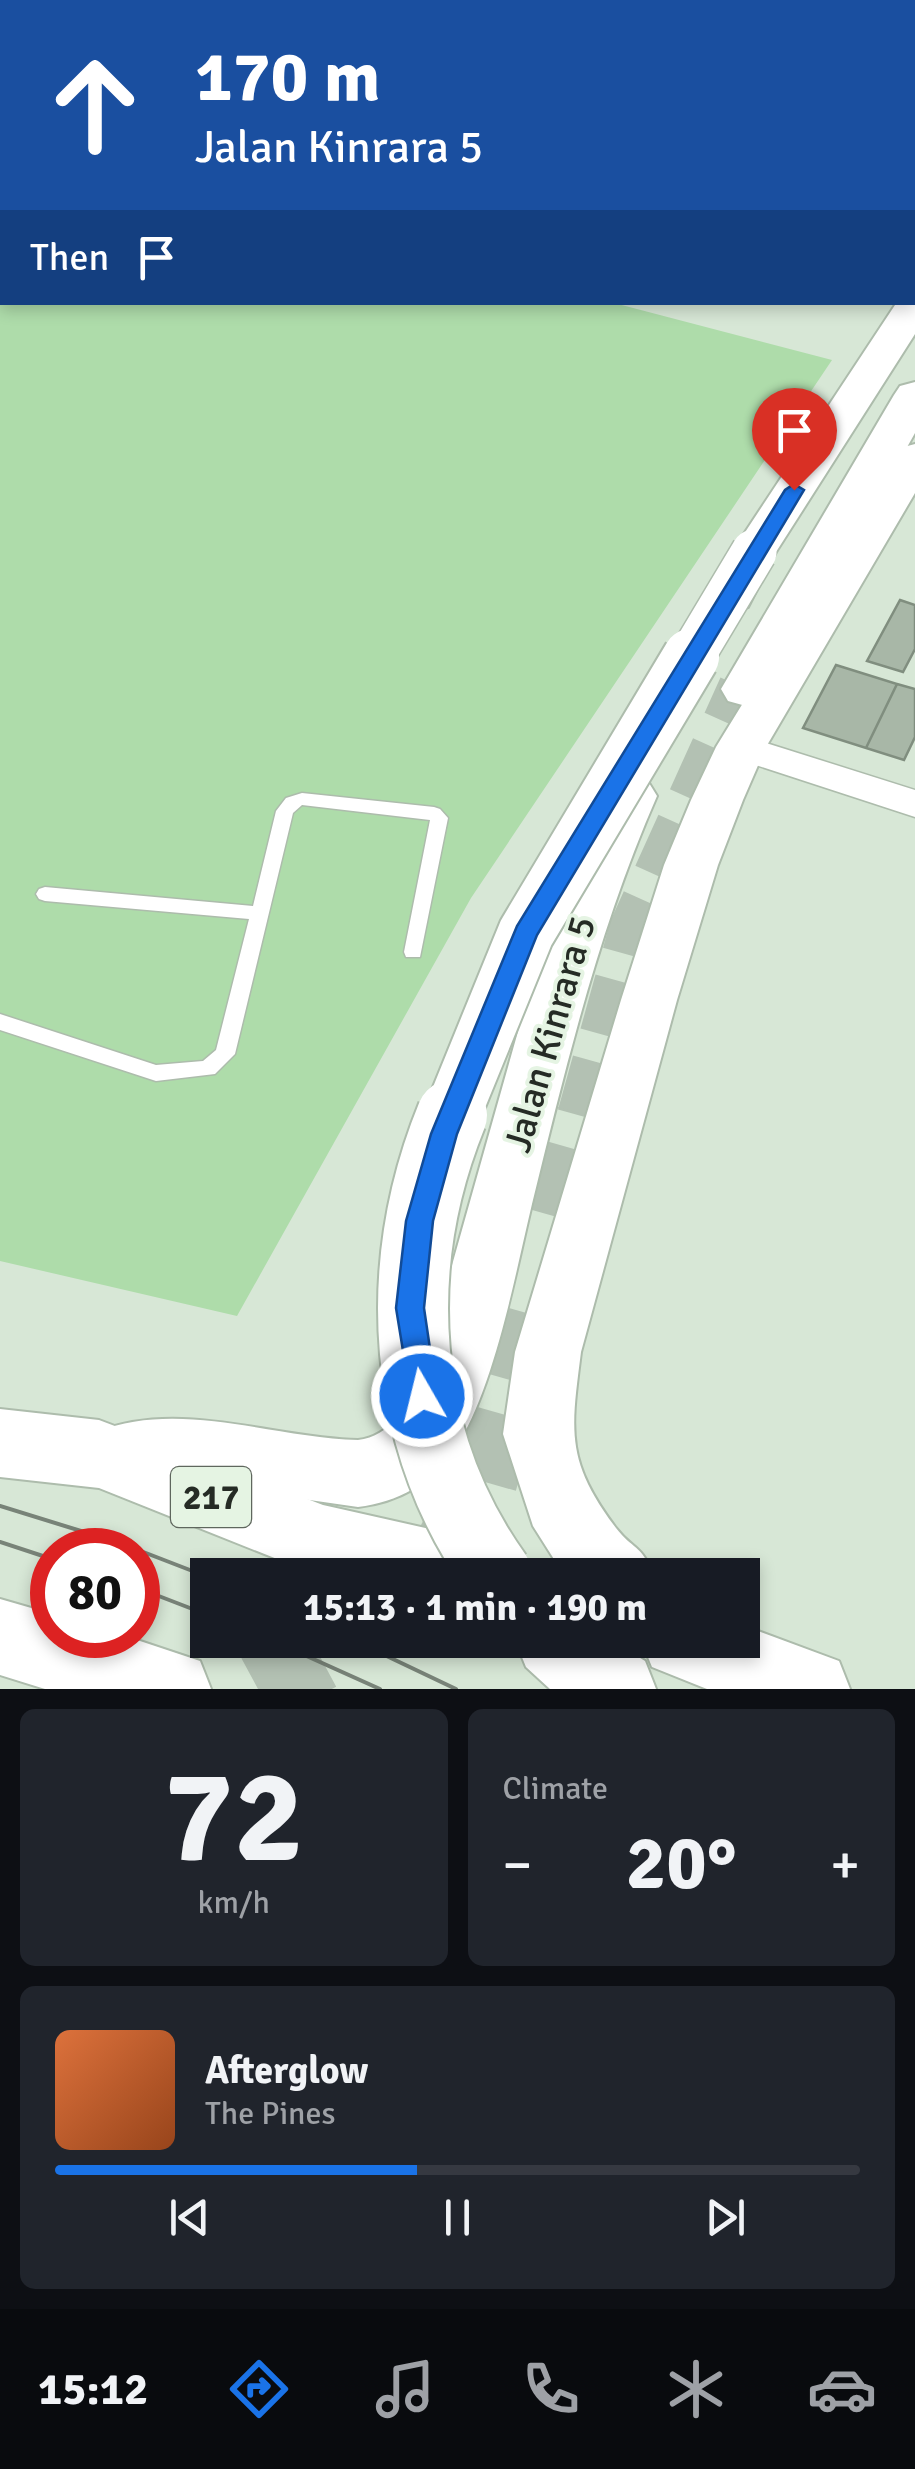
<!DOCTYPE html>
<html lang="en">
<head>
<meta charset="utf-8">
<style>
  body { margin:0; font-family:Signika,sans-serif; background:#20242c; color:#f1f3f6; height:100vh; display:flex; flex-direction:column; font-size:38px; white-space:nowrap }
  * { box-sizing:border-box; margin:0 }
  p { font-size:32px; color:#9ea1a6 }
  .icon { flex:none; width:55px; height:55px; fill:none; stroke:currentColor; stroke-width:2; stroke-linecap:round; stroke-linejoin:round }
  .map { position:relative; height:1689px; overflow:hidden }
  .sheet { display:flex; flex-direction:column; gap:20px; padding:20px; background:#0d0f14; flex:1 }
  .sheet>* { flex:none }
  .guide { position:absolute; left:0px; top:0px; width:915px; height:305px; box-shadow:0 5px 15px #0003; background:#1a4fa0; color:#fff; overflow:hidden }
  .speed { position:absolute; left:30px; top:1528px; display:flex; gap:20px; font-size:50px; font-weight:700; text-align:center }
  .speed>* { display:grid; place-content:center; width:130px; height:130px; border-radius:50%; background:#171b24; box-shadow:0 5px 15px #0003; line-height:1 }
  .speed .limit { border:15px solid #d22; background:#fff; color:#111 }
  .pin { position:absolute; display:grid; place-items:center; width:85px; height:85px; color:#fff; margin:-102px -42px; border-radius:50% 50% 50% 0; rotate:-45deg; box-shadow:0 0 10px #0007 }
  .pin .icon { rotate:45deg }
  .me { position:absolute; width:110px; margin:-55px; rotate:352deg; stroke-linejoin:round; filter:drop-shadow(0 0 8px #0008) }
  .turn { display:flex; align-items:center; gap:35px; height:210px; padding:0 30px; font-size:45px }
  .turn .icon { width:130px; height:130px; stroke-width:2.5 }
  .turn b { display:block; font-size:70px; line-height:85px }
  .then { display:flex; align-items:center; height:95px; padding:0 30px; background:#0003; gap:20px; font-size:38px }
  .big { font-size:75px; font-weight:800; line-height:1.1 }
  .sheet .tile { flex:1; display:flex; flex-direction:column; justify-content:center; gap:15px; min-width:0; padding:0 35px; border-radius:15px; background:#20242c }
  .sheet .dial { align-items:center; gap:0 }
  .dial b { font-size:130px; line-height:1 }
  .song { display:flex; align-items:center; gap:30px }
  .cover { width:120px; height:120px; border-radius:15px; background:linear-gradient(135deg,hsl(20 70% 55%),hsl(20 70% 35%)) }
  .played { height:10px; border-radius:5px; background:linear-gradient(90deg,#1a73e8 45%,#363941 45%) }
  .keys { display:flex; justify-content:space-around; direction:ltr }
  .heat { display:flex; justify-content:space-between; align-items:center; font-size:55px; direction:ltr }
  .sheet .tiles { flex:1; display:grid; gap:20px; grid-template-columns:1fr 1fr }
  .tile:last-child { grid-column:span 2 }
  .trip { position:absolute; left:190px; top:1558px; width:570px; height:100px; border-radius:0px; background:#171b24; box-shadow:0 5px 15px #0003; font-weight:800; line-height:100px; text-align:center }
  .dock { display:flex; height:160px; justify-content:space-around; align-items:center; background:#090b0e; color:#9ea1a6 }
  .dock .icon { width:70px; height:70px }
  .dock .current { color:#1a73e8 }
  .dock b { font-size:45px; color:#f1f3f6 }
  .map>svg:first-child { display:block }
</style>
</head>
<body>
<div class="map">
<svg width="915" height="1689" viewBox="0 0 915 1689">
  <rect width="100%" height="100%" fill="#d7e7d6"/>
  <path fill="#aedcaa" d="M0 140 2 302 614 303 832 360 471 898 237 1316 0 1261Z"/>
  <path fill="#a8b7a7" stroke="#808e7f" stroke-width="2.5" d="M900 600 915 605V649L903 672 867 661Z
    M836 665 897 684 866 748 803 728Z
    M897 684 915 689V737L904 760 866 748Z"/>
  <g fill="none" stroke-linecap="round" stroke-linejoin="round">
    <path stroke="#b3c1b3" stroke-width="56" stroke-dasharray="56 28" stroke-linecap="butt" d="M585 1117 637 930 746 689"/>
    <path stroke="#b3c1b3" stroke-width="70" stroke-dasharray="70 35" stroke-linecap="butt" d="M557 1217 586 1115
      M435 1575 482 1482 530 1314
      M258 1689 349 1640"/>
    <g stroke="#adbcac" stroke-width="3">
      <path id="service" d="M2 235V244L0 245V236Z
        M302 793 434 807 440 809 448 818 420 957H406L404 952 430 820 302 805 293 813 235 1054 215 1074 156 1081 0 1030V1014L156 1065 203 1061 216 1050 249 919 45 901 39 899 36 894 39 889 45 887 253 906 276 811 286 798Z"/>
    </g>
    <g stroke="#adbcac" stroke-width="3">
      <path id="minor" d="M741 735 915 790V817L728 756 723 747 728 738Z"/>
    </g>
    <g stroke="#adbcac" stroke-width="3">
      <path id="tertiary" d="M656 0H694L696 2H658Z
        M912 43H915V61L912 60Z"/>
    </g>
    <g stroke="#adbcac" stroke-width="4">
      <path id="secondary" d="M915 292V334L776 552 748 607 732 612 716 607 709 597 732 552 897 302H912Z
        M915 444V493L766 747 743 800 718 865 677 1000 581 1352C571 1431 565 1460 616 1528 633 1550 640 1543 654 1575H564L533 1526 503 1434 515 1352 621 1000 664 865 691 800 716 747 894 457 900 448Z
        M631 778 649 783 657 796C599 928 566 1065 532 1204 514 1279 495 1387 454 1451 431 1484 398 1502 358 1507L227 1488H121L97 1478 87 1455 97 1432C179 1399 274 1438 358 1440 390 1437 412 1403 421 1375L532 982 578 855 605 796 613 783Z"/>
    </g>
    <g stroke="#adbcac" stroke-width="4">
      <path id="trunk" d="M915 382V433L771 689 764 701 746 706 728 701 721 689 894 395 900 386Z
        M0 1409 99 1420 323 1505 470 1538 497 1549 508 1575H317L99 1488 0 1477Z
        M0 1599 52 1614V1635H122L200 1661 211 1689H45L0 1675Z
        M742 1625 839 1661 850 1689H707L652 1667 641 1640H742Z
        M515 1640H611L645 1661 656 1689H550L526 1667Z"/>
    </g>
    <path stroke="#909c8f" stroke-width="4" stroke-dasharray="5 4" stroke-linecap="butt" d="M563 0 575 2
      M723 0 735 2"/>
    <use href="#service" fill="#fff" fill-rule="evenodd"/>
    <use href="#minor" fill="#fff" fill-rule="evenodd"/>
    <use href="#tertiary" fill="#fff" fill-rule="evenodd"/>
    <use href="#secondary" fill="#fff" fill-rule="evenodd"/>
    <use href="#trunk" fill="#fff" fill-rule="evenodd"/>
    <path stroke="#788378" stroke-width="4" d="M0 1506 120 1543 208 1577
      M0 1542 52 1559
      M138 1588 208 1615
      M271 1640 380 1689
      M353 1640 456 1689"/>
    <g stroke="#adbcac" stroke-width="48" stroke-linecap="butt">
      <path id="trunk-bridge-far2" d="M690 659 754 552"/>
    </g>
    <g stroke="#adbcac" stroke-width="60" stroke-linecap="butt">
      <path id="trunk-bridge-far1" d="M451 1117 526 933 691 657"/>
    </g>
    <g stroke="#adbcac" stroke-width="74" stroke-linecap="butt">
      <path id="trunk-bridge" d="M452 1115C390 1267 400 1440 497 1575"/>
    </g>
    <use href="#trunk-bridge-far2" stroke="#fff" stroke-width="45"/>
    <use href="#trunk-bridge-far1" stroke="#fff" stroke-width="56"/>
    <use href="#trunk-bridge" stroke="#fff" stroke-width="70"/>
  </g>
  <path fill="#1a73e8" stroke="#114b97" stroke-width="2.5" d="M794 484 804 490 537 935 457 1134 433 1221 424 1308 437 1396 433 1406 422 1410 412 1406 396 1308 406 1221 431 1134 517 926 785 490Z"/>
  <g text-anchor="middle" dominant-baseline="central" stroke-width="8" stroke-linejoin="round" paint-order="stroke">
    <rect fill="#e5f4e3" stroke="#5f675e" stroke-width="2.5" x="171" y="1467" width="80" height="60" rx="8"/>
    <g font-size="35" font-weight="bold" fill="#252b25">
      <text x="211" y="1497">217</text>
    </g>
    <g font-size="38" fill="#252b25" stroke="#e5f4e3">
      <text transform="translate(550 1034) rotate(-74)">Jalan Kinrara 5</text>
    </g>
  </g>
</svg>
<div class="speed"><div class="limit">80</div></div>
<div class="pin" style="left:794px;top:490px;background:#d93025"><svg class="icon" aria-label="arrive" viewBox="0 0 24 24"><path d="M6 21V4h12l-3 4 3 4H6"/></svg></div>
<svg class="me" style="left:422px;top:1396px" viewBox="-20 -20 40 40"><circle r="17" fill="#1a73e8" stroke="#fff" stroke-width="3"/><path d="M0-11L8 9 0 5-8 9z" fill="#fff"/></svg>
<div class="trip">15:13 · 1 min · 190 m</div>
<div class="guide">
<div class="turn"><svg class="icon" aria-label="ahead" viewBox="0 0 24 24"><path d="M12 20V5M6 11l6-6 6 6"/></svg><div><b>170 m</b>Jalan Kinrara 5</div></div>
<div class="then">Then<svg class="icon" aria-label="arrive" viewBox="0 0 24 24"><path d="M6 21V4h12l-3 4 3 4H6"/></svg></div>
</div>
</div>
<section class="sheet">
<div class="tiles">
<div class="tile dial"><b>72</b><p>km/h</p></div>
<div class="tile"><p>Climate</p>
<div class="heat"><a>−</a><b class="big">20°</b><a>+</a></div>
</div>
<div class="tile">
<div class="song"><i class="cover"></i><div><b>Afterglow</b><p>The Pines</p></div></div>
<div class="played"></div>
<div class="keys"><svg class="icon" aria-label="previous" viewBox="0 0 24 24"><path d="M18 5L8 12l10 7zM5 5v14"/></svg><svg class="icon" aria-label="pause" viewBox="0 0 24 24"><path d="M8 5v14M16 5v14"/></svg><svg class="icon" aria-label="next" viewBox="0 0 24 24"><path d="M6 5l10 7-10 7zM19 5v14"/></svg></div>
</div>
</div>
</section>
<nav class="dock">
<b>15:12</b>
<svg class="icon current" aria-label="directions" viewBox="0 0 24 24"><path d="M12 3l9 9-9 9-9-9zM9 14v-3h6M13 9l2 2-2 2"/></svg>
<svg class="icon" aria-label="music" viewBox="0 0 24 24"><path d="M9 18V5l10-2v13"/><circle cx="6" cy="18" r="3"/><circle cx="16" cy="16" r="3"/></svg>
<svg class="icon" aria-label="phone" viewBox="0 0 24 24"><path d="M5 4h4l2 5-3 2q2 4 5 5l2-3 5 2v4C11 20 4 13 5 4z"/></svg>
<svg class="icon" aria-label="climate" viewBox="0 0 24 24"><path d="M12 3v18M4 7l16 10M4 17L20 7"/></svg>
<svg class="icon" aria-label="car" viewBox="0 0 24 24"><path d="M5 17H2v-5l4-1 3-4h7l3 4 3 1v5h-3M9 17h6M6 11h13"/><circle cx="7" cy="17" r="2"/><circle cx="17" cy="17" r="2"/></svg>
</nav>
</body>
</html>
